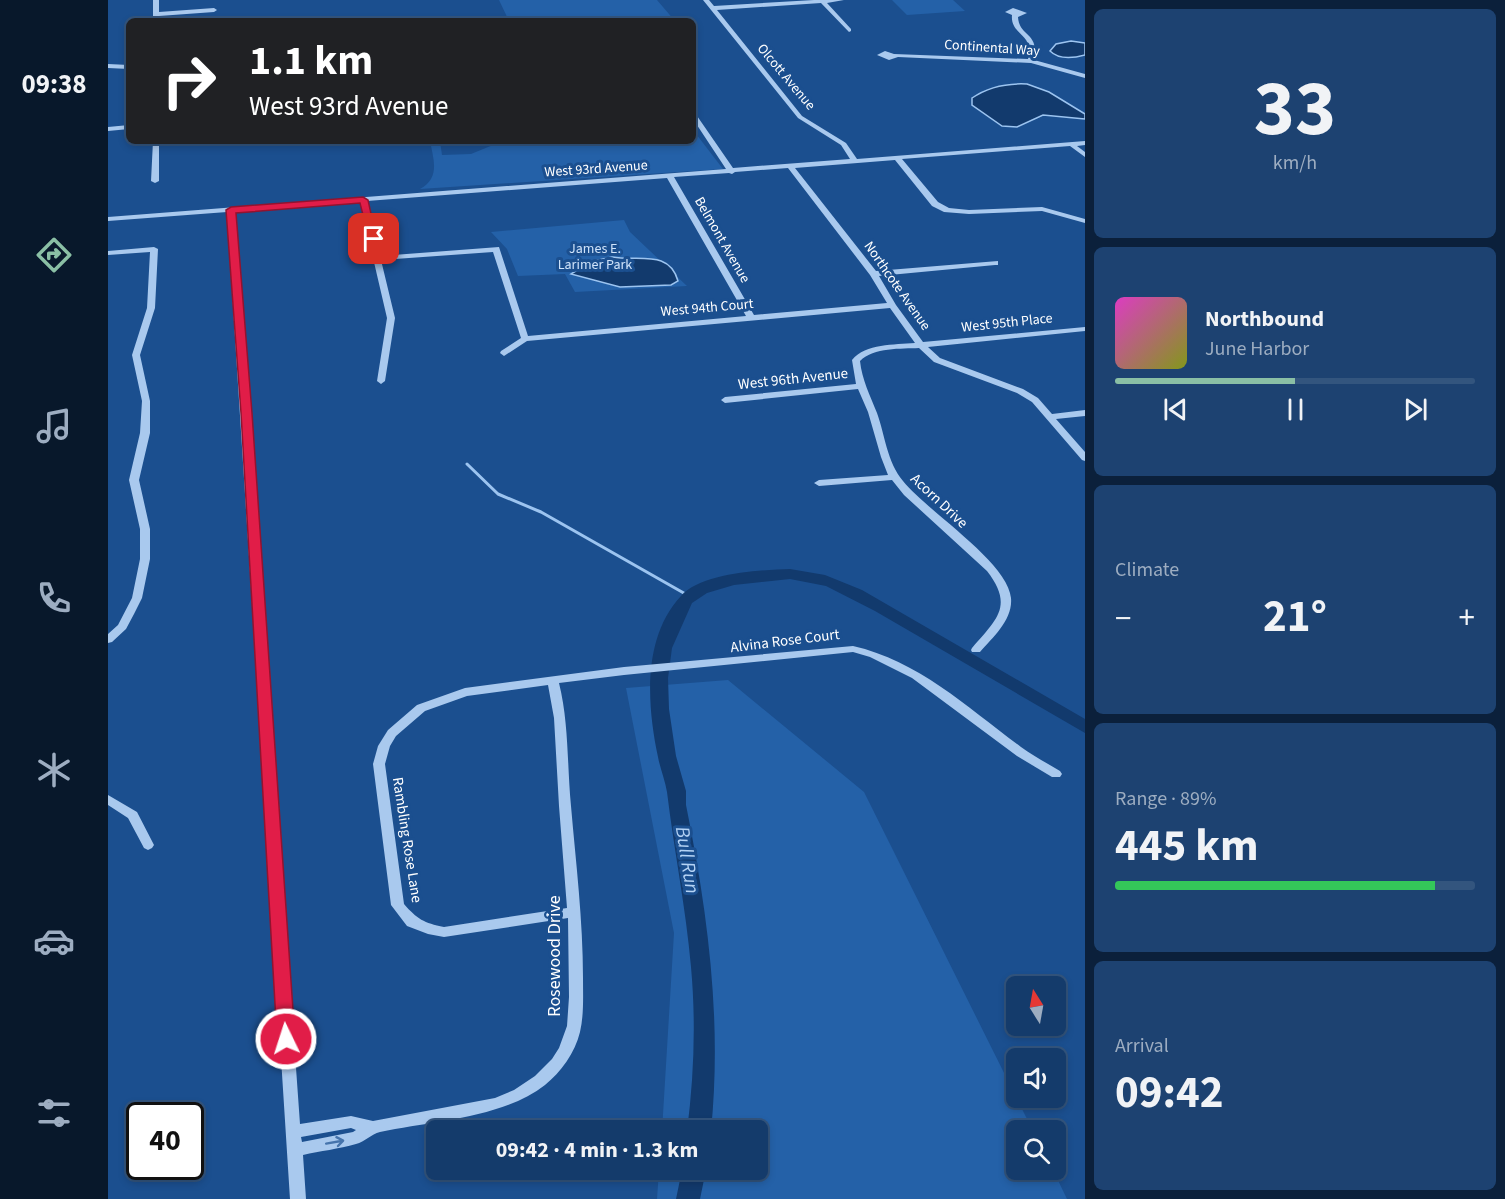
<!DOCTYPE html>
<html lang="en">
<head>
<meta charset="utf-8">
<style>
  body { margin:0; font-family:"Source Sans 3",sans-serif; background:#1d4271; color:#f1f3f6; height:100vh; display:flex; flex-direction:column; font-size:22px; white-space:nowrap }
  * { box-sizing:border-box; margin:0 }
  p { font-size:20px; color:#9dadc1 }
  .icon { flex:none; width:33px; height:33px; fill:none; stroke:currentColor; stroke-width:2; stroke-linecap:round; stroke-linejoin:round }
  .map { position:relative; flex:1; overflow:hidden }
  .panel { display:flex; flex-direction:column; gap:9px; padding:9px; background:#0b203b; width:420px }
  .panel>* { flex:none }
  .hud { position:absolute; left:18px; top:18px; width:570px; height:126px; border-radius:9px; box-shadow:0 3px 9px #0003,0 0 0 2px #33557e; background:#202124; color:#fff; overflow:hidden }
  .needle { width:39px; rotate:349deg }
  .buttons { position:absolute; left:898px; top:976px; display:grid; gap:12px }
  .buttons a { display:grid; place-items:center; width:60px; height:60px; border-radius:9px; background:#143b6b; box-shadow:0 3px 9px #0003,0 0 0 2px #33557e; font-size:30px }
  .speed { position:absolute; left:18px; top:1102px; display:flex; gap:12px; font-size:30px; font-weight:700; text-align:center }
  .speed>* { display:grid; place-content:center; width:78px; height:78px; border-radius:50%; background:#143b6b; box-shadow:0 3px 9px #0003,0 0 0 2px #33557e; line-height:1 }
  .speed .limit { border:3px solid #111; border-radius:9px; background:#fff; color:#111 }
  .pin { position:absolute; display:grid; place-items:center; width:51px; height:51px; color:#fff; margin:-26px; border-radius:12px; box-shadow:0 3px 9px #0006 }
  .me { position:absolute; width:66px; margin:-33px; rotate:356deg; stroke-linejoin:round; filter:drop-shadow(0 0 4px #0008) }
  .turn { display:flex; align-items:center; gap:21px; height:126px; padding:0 24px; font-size:27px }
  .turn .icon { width:78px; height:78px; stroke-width:2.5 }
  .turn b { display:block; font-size:42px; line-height:51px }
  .big { font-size:45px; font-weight:700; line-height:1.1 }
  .panel .card { flex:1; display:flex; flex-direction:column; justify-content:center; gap:9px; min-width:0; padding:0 21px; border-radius:9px; background:#1d4271 }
  .panel .dial { align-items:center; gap:0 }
  .dial b { font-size:78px; line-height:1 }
  .song { display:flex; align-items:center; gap:18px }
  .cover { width:72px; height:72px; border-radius:9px; background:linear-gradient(135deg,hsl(310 70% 55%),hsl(70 70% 35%)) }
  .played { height:6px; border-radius:3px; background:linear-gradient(90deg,#8abfa5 50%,#33557e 50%) }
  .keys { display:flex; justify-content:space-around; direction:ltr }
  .heat { display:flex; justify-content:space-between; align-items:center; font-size:33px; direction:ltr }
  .charge { height:9px; border-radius:4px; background:linear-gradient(90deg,#34c759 89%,#33557e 0) }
  .trip { position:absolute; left:318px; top:1120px; width:342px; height:60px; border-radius:9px; background:#143b6b; box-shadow:0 3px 9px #0003,0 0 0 2px #33557e; font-weight:700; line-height:60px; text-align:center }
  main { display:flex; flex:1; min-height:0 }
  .menu { display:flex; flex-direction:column; width:108px; justify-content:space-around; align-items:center; background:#08182b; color:#9dadc1 }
  .menu .icon { width:42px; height:42px }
  .menu .on { color:#8abfa5 }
  .menu b { font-size:27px; color:#f1f3f6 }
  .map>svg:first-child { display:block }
</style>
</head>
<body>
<main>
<nav class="menu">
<b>09:38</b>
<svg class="icon on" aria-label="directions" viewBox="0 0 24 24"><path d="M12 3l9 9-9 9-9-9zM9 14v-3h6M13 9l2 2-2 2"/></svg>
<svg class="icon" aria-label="music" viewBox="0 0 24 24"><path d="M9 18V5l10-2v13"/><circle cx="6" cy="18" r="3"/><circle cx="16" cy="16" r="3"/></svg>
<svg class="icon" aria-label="phone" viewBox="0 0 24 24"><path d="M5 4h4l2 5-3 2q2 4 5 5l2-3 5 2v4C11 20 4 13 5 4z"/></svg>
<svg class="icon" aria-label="climate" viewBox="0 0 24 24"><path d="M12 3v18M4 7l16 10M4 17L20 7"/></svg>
<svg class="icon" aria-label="car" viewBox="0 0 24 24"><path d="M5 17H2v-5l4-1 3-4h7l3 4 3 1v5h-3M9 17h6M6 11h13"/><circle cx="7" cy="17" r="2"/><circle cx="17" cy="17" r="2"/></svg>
<svg class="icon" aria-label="filters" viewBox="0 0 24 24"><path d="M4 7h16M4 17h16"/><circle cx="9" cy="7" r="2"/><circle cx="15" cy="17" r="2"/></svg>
</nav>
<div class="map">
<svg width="977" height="1199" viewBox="0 0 977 1199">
  <rect width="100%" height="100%" fill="#1b4f8f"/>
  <path fill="#2461a8" d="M391 0H549L567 21H401Z
    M784 0H845L857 11 799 15Z
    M585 130 615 169 312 189C332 178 326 161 322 141H332L334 155 363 154 385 145 415 141H585Z
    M516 220 522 232 579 286 467 292 457 274 410 276 399 249 383 232Z
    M620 680 756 792 925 1131H909V1170H945L959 1199H549L551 1170H650V1131H554L566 933 518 688Z"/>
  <path fill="#123a6d" stroke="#9cc4f0" stroke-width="1.5" d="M963 41 977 43V55C966 58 951 60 942 51L948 44Z
    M919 84 941 92 977 114V119L935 115 909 127 894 126 864 105V98C880 87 899 83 919 84Z
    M504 257C530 262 561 249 570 281L563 285 512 287 463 274 482 262Z"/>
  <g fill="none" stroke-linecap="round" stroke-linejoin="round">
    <path stroke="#9cc4f0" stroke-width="3" d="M359 464 390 494 433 512 581 596"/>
    <path fill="#123a6d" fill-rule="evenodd" d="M682 569 717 575 754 590 977 719V733L767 611 718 586 682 579 626 585 599 593 584 603 564 648 560 678 561 709 568 756 578 791V805C600 914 614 1020 603 1131H579C586 1076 588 1022 583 967 578 909 566 850 559 792 557 780 552 768 550 757 539 705 534 638 573 596 593 573 653 570 682 569Z
      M574 1170H598L592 1199H568Z"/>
    <path fill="#a9c9ee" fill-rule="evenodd" d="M45 0H51V12L106 8 109 10 106 12 51 16V21H45Z
      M595 0H601L606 6 706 0H736L719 3 743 29V31L741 32 713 3 609 10 694 116 738 143 749 159 977 141V145L969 146 977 152V157L962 146 794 159 830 202 841 208 861 210 934 207 977 219V223L934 211 861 214 836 212 824 206 787 160 687 168 768 271 890 261V265H887L771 276 788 305 815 342 977 327V331L820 347 832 358 915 389 930 398 944 414 977 410V416L948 419 977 452V461L974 460 924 402 909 393 826 362 811 348C793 349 766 347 752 361 754 380 762 395 769 413 777 435 779 462 795 481 819 511 900 562 903 598 905 620 885 637 872 652H864L863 650 864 648C889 619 906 606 879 571L796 495 784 480 711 486 706 483 711 480 780 475 773 457 760 412 750 389 617 403 613 400 617 397 748 384 744 360C758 343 786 345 807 343L782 308 419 341 396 356 392 353 393 351 413 338 385 252 273 260 287 318 277 381 273 384 269 381 279 318 252 202 127 211 192 1124 243 1116 265 1121 387 1098 406 1090 427 1076 444 1059 451 1048 459 1026 461 997 460 918 336 937 320 934 299 926 283 905 265 764 270 746 280 730 309 705 357 688 516 667 745 646C811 661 860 708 913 747 925 756 939 763 952 771L954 774 952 777H944L909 756 804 678 762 657 745 652 516 675 451 683C461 723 459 765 463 806 468 864 475 920 475 978 475 996 476 1015 472 1032 467 1053 453 1072 437 1085 395 1118 324 1121 272 1132 263 1134 257 1142 248 1144 231 1149 212 1151 195 1155L198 1199H182L119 212 0 221V217L618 169 585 119V112L587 113 625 168 742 159 733 145 690 118ZM680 168 762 275 779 303 646 315 566 177 621 173 624 174 627 172ZM559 178 638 316 420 336 391 247 272 256 259 201ZM440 685 446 718 451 806 459 908 336 927C316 923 309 919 296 904L277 764 282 746 288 736 317 711 359 696ZM243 1128 248 1130 245 1132 194 1142 193 1137Z
      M905 8 919 13 910 17C911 37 932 32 926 60L977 74V78L923 63 790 57 781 60 769 55 777 51 786 54 920 59C927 33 902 36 904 15L897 12Z
      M0 64 21 65V69L0 68Z
      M21 125V129L0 131V127Z
      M45 141H51V181L47 183 43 181Z
      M46 247 50 249 47 308 32 355 42 401V433L31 480 42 529V559L34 598 26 614 18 629 4 642 0 643V634L10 625 24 598 32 559V529L21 480 32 433 34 401 24 355 39 308 42 252 0 255V251Z
      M0 795 29 812 46 845 44 848 40 850 36 848 20 818 0 805Z"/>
  </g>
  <defs><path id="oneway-shaft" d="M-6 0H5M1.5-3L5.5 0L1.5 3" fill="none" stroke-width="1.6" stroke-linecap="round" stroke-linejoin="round" transform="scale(1.5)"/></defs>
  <use stroke="#4674ac" href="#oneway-shaft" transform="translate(227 1142) rotate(-10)"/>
  <path fill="#e11d48" stroke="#92132f" stroke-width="1.5" d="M255 197 260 200 269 241 261 239 252 203 128 213 144 413 187 1039 185 1044 178 1046 172 1044 169 1039 133 413 118 210 123 207Z"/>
  <g text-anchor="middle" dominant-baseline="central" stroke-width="6" stroke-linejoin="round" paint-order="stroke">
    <g font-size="14" fill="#fff" stroke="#1b4f8f">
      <text transform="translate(884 48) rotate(4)">Continental Way</text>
      <text transform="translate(678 77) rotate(50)">Olcott Avenue</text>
      <text transform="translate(488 169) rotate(-4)">West 93rd Avenue</text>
      <text transform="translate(614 240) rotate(60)">Belmont Avenue</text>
      <text transform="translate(789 286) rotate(55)">Northcote Avenue</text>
      <text transform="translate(599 308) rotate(-5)">West 94th Court</text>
      <text transform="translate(899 323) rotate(-6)">West 95th Place</text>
    </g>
    <g font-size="14" fill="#cfe3fa" stroke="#1b4f8f">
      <text x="487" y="249">James E.<tspan x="487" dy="16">Larimer Park</tspan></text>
    </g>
    <g font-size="15" fill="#fff" stroke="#1b4f8f">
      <text transform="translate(685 379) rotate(-6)">West 96th Avenue</text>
      <text transform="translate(831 501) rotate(43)">Acorn Drive</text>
      <text transform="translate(677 641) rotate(-7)">Alvina Rose Court</text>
      <text transform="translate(299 840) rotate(81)">Rambling Rose Lane</text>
    </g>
    <g font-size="18" fill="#fff" stroke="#1b4f8f">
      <text transform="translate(446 956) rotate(-90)">Rosewood Drive</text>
    </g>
    <g font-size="20" font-style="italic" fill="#b5d3f5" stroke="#1b4f8f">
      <text transform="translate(579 860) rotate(81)">Bull Run</text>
    </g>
  </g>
</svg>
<div class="buttons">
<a><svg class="needle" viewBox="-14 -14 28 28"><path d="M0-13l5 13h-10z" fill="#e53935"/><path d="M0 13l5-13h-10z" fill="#9dadc1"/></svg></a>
<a><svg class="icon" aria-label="sound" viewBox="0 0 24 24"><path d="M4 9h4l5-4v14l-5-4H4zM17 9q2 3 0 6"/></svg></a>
<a><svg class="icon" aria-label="search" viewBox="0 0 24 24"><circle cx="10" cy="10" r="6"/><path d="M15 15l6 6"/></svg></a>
</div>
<div class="speed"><div class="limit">40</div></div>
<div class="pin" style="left:266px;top:239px;background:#d93025"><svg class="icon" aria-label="arrive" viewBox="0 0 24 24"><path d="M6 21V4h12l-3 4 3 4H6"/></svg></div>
<svg class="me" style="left:178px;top:1039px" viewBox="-20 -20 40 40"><circle r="17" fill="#e11d48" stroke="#fff" stroke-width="3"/><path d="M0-11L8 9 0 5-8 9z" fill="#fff"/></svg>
<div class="trip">09:42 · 4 min · 1.3 km</div>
<div class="hud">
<div class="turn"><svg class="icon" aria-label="right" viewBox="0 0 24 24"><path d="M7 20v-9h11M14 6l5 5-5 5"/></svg><div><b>1.1 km</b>West 93rd Avenue</div></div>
</div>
</div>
<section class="panel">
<div class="card dial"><b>33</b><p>km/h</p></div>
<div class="card">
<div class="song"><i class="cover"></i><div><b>Northbound</b><p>June Harbor</p></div></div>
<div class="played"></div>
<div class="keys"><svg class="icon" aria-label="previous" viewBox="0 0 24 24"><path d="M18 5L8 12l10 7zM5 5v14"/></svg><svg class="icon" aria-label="pause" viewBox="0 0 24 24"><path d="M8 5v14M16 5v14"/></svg><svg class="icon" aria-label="next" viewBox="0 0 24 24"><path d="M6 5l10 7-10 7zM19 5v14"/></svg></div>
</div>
<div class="card"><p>Climate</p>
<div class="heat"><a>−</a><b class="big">21°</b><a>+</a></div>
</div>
<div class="card"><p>Range · 89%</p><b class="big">445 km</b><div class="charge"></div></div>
<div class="card"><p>Arrival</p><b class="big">09:42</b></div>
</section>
</main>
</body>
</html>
